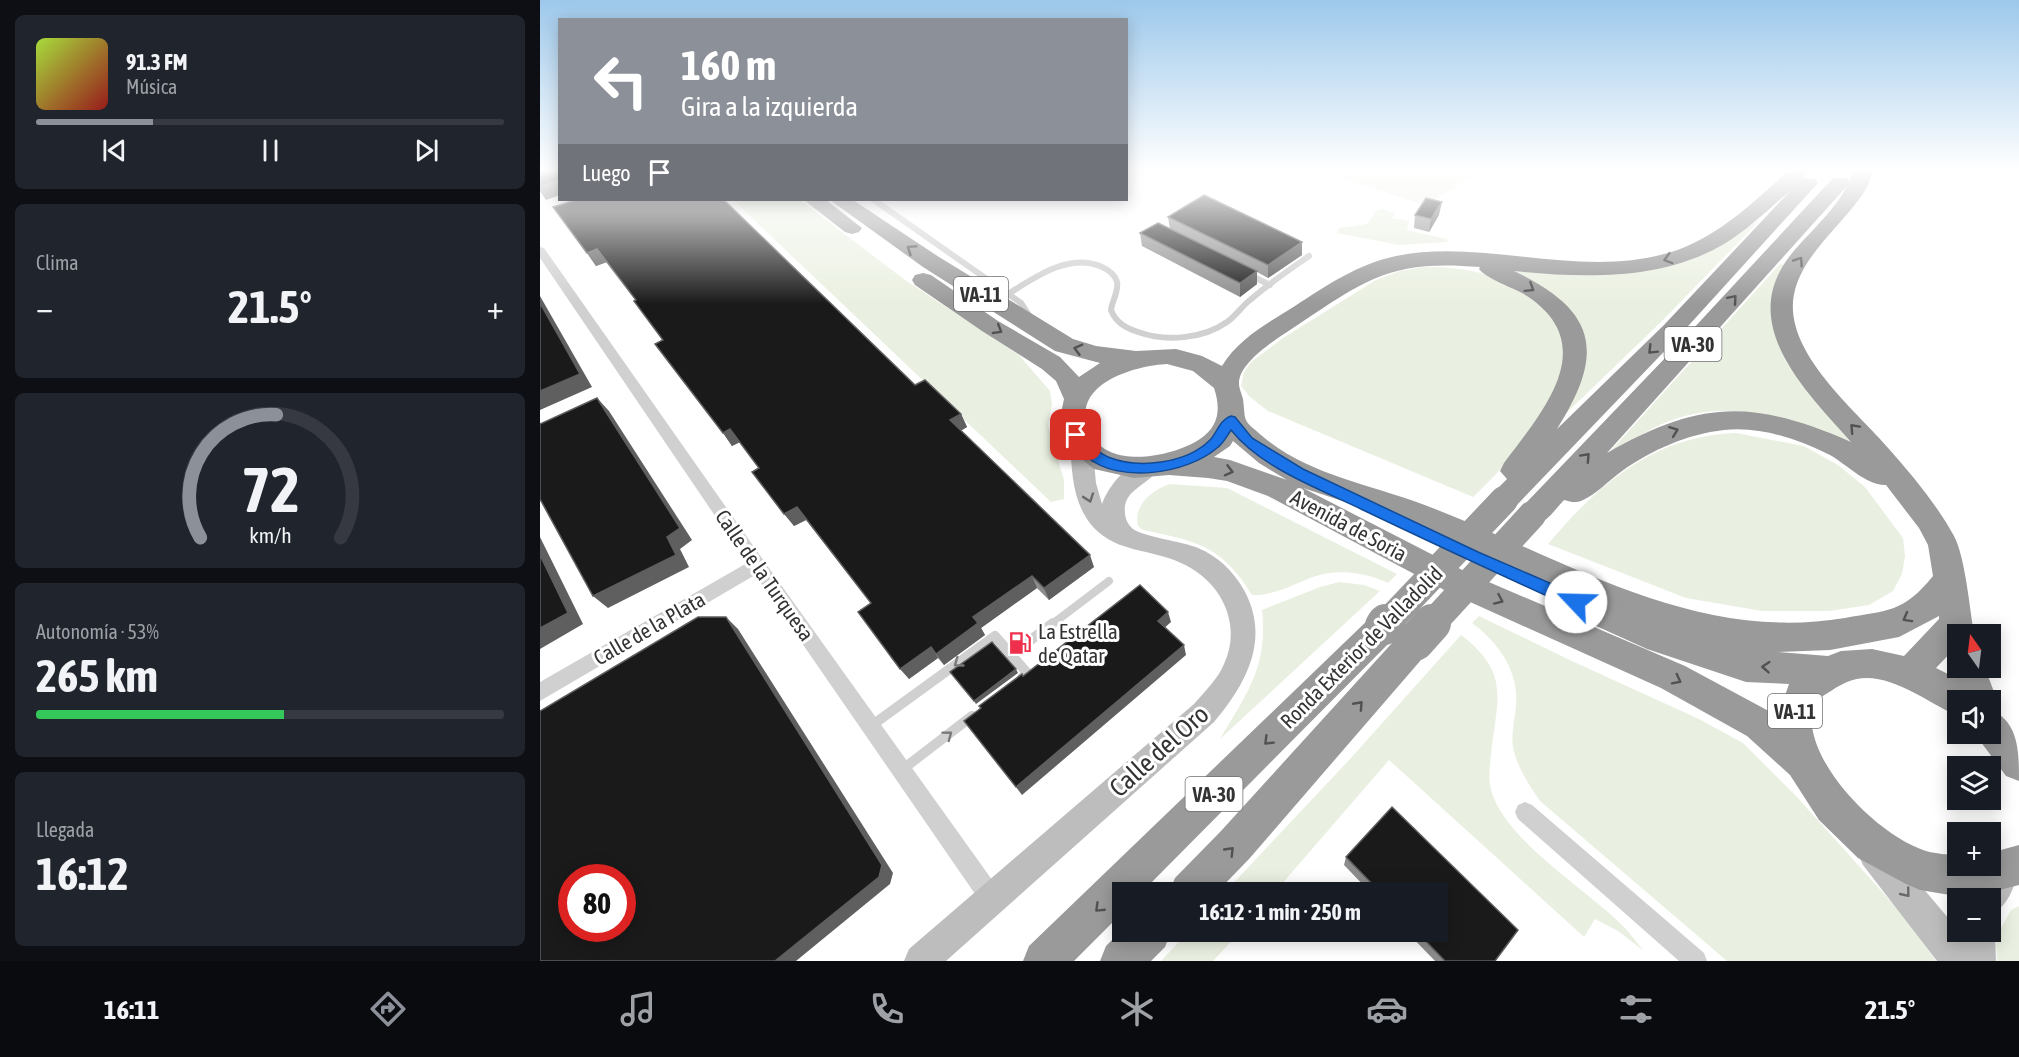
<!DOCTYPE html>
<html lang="es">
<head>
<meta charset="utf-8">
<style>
  body { margin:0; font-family:"Asap Condensed",sans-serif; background:#20242c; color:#f1f3f6; height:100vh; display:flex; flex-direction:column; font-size:22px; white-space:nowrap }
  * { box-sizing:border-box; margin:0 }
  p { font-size:20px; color:#9ea1a6 }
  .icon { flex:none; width:33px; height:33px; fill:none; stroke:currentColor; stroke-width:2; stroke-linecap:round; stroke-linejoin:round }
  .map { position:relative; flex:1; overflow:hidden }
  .panel { display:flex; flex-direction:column; gap:15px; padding:15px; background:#0d0f14; width:540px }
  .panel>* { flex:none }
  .hud { position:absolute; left:18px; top:18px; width:570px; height:183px; border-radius:0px; box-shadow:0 3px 15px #0003; background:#8c9099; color:#fff; overflow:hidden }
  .needle { width:39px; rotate:346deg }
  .controls { position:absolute; left:1407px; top:624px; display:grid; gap:12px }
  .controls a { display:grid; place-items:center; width:54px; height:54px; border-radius:0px; background:#171b24; box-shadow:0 3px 15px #0003; font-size:30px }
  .speed { position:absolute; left:18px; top:864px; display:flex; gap:12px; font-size:30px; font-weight:700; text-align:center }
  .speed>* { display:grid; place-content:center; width:78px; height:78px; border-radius:50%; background:#171b24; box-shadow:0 3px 15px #0003; line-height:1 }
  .speed .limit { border:9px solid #d22; background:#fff; color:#111 }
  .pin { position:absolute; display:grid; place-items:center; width:51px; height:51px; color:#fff; margin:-26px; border-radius:12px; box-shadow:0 3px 9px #0006 }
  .me { position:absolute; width:66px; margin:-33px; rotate:294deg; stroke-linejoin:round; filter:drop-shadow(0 0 4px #0008) }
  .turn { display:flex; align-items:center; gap:21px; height:126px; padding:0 24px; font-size:27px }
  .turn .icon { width:78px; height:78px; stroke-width:2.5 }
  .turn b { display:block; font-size:42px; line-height:51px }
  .then { display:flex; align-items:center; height:57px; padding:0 24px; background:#0003; gap:12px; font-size:22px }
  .big { font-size:45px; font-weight:700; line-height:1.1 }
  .panel .tile { flex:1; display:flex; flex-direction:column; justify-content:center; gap:9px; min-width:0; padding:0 21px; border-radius:9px; background:#20242c }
  .panel .dial { align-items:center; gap:0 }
  .dial svg { height:156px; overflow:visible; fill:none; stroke:#363941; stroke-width:7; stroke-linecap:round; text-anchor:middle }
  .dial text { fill:#f1f3f6; stroke:none }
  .song { display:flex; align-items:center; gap:18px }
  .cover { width:72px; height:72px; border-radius:9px; background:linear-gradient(135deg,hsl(80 70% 55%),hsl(0 70% 35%)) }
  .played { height:6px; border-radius:3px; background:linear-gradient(90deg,#8c9099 25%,#363941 25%) }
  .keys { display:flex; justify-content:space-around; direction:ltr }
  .heat { display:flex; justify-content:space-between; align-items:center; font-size:33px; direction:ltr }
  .charge { height:9px; border-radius:4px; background:linear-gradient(90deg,#34c759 53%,#363941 0) }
  .trip { position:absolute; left:572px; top:882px; width:336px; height:60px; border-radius:0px; background:#171b24; box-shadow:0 3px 15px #0003; font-weight:700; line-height:60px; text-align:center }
  .tabs { display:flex; height:96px; justify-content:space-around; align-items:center; background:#090b0e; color:#9ea1a6 }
  .tabs .icon { width:42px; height:42px }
  .tabs .on { color:#8c9099 }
  .tabs b { font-size:27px; color:#f1f3f6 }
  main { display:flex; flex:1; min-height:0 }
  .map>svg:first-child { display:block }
</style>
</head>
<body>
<main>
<section class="panel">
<div class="tile">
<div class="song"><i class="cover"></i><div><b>91.3 FM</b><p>Música</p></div></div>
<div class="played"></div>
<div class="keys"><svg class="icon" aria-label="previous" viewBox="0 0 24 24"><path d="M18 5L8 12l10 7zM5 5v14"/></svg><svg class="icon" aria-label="pause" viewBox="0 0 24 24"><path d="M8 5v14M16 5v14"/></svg><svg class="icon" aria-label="next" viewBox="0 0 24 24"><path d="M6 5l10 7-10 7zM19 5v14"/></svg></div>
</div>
<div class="tile"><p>Clima</p>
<div class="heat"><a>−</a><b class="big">21.5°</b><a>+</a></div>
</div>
<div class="tile dial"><svg viewBox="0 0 100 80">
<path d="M14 69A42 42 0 1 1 86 69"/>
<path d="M14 69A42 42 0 0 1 53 6" stroke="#8c9099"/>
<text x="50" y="56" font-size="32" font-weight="700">72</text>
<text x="50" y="72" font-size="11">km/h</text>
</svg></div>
<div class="tile"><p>Autonomía · 53%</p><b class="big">265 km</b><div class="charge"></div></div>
<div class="tile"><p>Llegada</p><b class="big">16:12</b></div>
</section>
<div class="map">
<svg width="1479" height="961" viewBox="0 0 1479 961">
  <rect width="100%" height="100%" fill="#fff"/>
  <path fill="#eaf0e1" d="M772 169H947L885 205Z
    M193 200H260L365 280 479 355 510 391 512 404 508 426 524 480V499L511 502Z
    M842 209 855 213 852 218 869 221 867 230 906 239 908 242 859 245 797 233 799 228 827 224C832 218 833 210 842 209Z
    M1220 220 1122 321 1015 424 1044 349 966 267 1085 272 1208 227Z
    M1240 264 1247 266C1233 285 1231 295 1234 318 1236 333 1239 349 1247 363 1267 396 1302 424 1329 452 1264 422 1193 393 1122 424 1103 433 1084 445 1066 456Z
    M884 267C919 266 951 272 981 290 997 300 1015 314 1021 333 1039 387 969 463 933 497L728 411 710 397 701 386 704 372 711 362 743 338 836 280 860 271Z
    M1196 433 1264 446 1298 465 1325 487 1363 538 1365 556 1362 574 1353 591 1329 605 1289 611H1222L1146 598 1008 544C1059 484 1113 436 1196 433Z
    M630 484 687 488 857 574 848 583C825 572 795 568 770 578 753 585 732 596 712 595 682 546 657 541 603 530L598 526C593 505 612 490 630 484Z
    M799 582 824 585 840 591 680 739C707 693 728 667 722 610L780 587Z
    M939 616 1034 662 1159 719 1203 743 1257 797 1362 914 1396 961H1187L1000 801C989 785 977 767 973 747 971 735 975 718 976 705 979 671 958 642 932 623Z
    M921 635C971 673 957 699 951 754 950 766 948 778 951 790 965 840 1043 887 1080 923 1089 931 1096 942 1104 951L1078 931 1055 919 1044 937 849 760 735 892H685L810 759Z
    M1479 906V961H1457L1456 937 1471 910Z
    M648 932H700L673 961H621Z"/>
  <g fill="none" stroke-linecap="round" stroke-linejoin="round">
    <path stroke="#d0d0d0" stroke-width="6" d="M334 200 481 303 492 320
      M710 275 730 285
      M468 294C494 278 528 253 560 266 567 269 575 274 577 282 579 291 572 301 571 310 576 323 586 328 598 332 626 342 663 339 687 322 696 316 701 307 710 300 728 284 749 270 769 256"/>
    <path stroke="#d0d0d0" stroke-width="8" d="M511 625 569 581"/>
    <path stroke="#d0d0d0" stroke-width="10" d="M471 655 513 623
      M331 726 455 636 488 674 482 678
      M363 769 432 716"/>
    <path fill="#d0d0d0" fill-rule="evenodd" d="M0 247 4 248 214 547 460 891 463 899 460 907 452 910 444 907 215 575 0 701V682L207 563 0 258Z
      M985 802 992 805 1164 953 1167 961H1139L978 819 975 812 978 805Z"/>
    <path fill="#bdbdbd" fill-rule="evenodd" d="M541 434 549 436 552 442 556 483 562 504C569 484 593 455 616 462L619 468C610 485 582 489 585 513 585 518 588 525 593 529 601 536 644 542 658 548 679 557 693 571 704 590 731 639 706 684 674 722L406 961H364L369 949 654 704C665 691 678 679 684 664 703 623 680 580 641 563 612 549 578 553 554 528 532 504 532 472 530 442L533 436Z
      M1334 838 1345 843 1409 919 1422 938V932H1450V922L1455 932 1456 961H1397L1323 865 1318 854 1323 843Z
      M1466 857 1477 862C1479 881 1468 908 1450 915V898H1434L1455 862Z"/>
    <path fill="#9a9a9a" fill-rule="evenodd" d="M1250 169H1272L1263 178 1275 179 1278 183 1140 335 974 508 964 511 954 508 949 500 954 492 967 479 960 471 964 463C1002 412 1062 346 987 296 975 288 946 279 939 269L940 267C856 260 830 276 762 322 745 334 698 360 699 384 699 388 702 395 703 399 704 405 704 416 706 420 708 425 717 431 721 435 766 474 828 484 882 504 1022 556 1149 644 1305 618 1348 610 1363 613 1393 576L1388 545 1379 528 1346 485C1327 486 1306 464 1290 455 1257 439 1221 426 1184 430 1147 434 1112 450 1082 471 1069 480 1056 495 1041 501 1035 503 1031 502 1024 500 1010 515 1003 530 982 523L977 515 982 507 1152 330 1293 178H1307L1309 181 1315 169H1335C1330 179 1327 189 1320 198 1299 227 1264 255 1255 290 1239 349 1315 409 1349 449 1373 476 1397 505 1414 536 1425 556 1430 610 1434 634H1418V651L1414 649 1396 668 1414 677 1411 668 1418 656V668H1445L1457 700 1452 710C1479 723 1479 752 1479 781L1466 776 1435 734H1450V700H1418V716C1387 703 1344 666 1307 682 1297 686 1287 694 1278 699 1276 707 1271 718 1272 726 1278 774 1340 836 1386 851 1396 854 1407 854 1418 856V866H1450V853L1479 845V885L1428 898 1380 890 1366 884 1318 858 1279 820 1250 775 1207 736 1121 688 908 592 728 496 687 481 668 478 629 475 594 478 554 469 533 452 529 445 520 418 524 399 516 381 502 369 442 331 375 285 372 280 375 275 383 273 391 275 458 321 520 357 539 377 560 363 515 351 383 267 290 200H313L399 257 533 339 556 346 596 351 636 349 662 356 682 366C699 338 728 323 755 306 787 285 818 264 856 256 944 238 1037 279 1128 253 1176 239 1214 202 1250 169ZM1307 186C1294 212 1267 234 1249 257 1197 326 1267 392 1311 442 1212 399 1161 400 1067 453ZM1252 189 1124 325 1017 429C1065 353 1058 311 974 271 1044 278 1121 281 1184 244 1209 229 1230 208 1252 189ZM627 364 653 371 674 388C681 409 679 426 660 439 635 456 573 469 554 438 522 388 590 366 627 364ZM693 441 719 463 747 480 690 460 674 457 690 446ZM763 488 863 521 1053 606 1049 615 1054 625 1107 649 1206 682 1249 684 1238 716 1145 666 930 574ZM1399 616V619L1364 656 1332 649 1301 651 1288 656 1237 652 1290 650 1359 637Z
      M264 200H286L322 228 319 232 312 234 305 232Z
      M844 612 856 616 860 626 856 636 602 892H582V913L534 961H483L489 946 832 616Z
      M875 627 887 631 892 642 887 653 709 859 677 892H629L635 878 681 831 863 631Z
      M582 930V932H631L625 947 611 961H560L566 946Z"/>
    <path stroke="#9a9a9a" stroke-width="28" d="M845 625 964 500
      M891 625 992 515"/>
    <path stroke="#9a9a9a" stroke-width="38" d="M844 626 846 623
      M875 642 892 623"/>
  </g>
  <path fill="#8c8c8c" d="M875 215H899L889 232 874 228Z
    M628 217 762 242V255L728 278 717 272V284L700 297 602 246 600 233 630 229Z
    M47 253 375 385 421 414 427 427 421 431 554 567 509 600 497 588 441 628 445 635 404 665 398 658 369 679 331 603 266 520 254 526 219 468 200 442 192 446 96 300 67 262 56 266Z
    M852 807 978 930 955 961H895L867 932H897V892H830L804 865 806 857Z"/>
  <path fill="#5f5f5f" d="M20 180V195L6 200 0 191V186Z
    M902 202 899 215 889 232 891 219Z
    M762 242V255L728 278V265Z
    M57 249 67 262 56 266 47 253Z
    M717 271V284L700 297V283Z
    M0 296 52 387 0 410Z
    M57 398 69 411 152 540 140 549 149 567 68 608 53 596Z
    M421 414 427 427 416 433 410 420Z
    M190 429 200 442 192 446 183 433Z
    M257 507 266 520 254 526 244 514Z
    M0 537 43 624 0 649Z
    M550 555 554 567 509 600 504 588Z
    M492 576 497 588 441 628 445 635 404 665 396 654 433 617Z
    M628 612 631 622 621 631 618 621Z
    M186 617 198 629 353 873 350 884 256 961H235Z
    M644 645 646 655 482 795 476 787Z
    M391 647 398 658 369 679 360 669Z
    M476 669 478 673 436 704 434 701Z"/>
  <path fill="#1a1a1a" stroke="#5f5f5f" stroke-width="1.5" fill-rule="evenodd" d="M0 169H20V180L0 186Z
    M664 195 762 242 728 265 628 217Z
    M886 198 902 202 891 219 875 215Z
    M36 200H184L375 385 385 380 421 414 410 420 550 555 504 588 492 576 433 617 438 623 396 654 391 647 360 669 318 612 331 603 257 507 244 514 212 472 219 468 190 429 183 433 115 344 123 340 94 301 96 300 57 249 47 253 13 207Z
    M618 223 717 271 700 283 600 233Z
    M0 303 40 374 0 391Z
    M57 398 140 528 127 537 136 555 53 596 0 499V424Z
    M0 555 28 613 0 628Z
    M600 585 628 612 618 621 644 645 476 787 424 721 441 708 439 706 482 674 483 676Z
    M158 617H186L342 865 339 877 235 961H0V711ZM32 878H82V928H32Z
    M452 642 476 669 434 701 410 672Z
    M852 807 978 930 955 961H905L877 932H897V892H840L806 857Z"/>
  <defs><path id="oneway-chevron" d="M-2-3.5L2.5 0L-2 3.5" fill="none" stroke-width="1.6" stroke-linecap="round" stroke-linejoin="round" transform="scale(1.5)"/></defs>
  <g stroke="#525252">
    <use href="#oneway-chevron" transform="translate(371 249) rotate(-146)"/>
    <use href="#oneway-chevron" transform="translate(1128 259) rotate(164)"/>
    <use href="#oneway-chevron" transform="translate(1259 261) rotate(-56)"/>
    <use href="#oneway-chevron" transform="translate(990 288) rotate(32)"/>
    <use href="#oneway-chevron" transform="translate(1193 299) rotate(-49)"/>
    <use href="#oneway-chevron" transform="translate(458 330) rotate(31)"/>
    <use href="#oneway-chevron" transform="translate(538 349) rotate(-165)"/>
    <use href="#oneway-chevron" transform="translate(1112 350) rotate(135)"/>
    <use href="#oneway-chevron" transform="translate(1314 428) rotate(-133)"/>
    <use href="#oneway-chevron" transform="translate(1134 431) rotate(-21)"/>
    <use href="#oneway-chevron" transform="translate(1046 457) rotate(-47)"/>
    <use href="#oneway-chevron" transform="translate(689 471) rotate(14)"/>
    <use href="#oneway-chevron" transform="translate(959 600) rotate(24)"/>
    <use href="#oneway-chevron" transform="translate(1367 618) rotate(151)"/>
    <use href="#oneway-chevron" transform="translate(1226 667) rotate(-176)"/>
    <use href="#oneway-chevron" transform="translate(1137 680) rotate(27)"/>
    <use href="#oneway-chevron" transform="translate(819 705) rotate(-48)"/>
    <use href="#oneway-chevron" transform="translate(728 741) rotate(135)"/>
    <use href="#oneway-chevron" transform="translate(690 851) rotate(-46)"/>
    <use href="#oneway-chevron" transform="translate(559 908) rotate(136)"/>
  </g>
  <g stroke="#6a6a6a">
    <use href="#oneway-chevron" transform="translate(549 498) rotate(71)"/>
    <use href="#oneway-chevron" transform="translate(1366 893) rotate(51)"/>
  </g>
  <g stroke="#7a7a7a">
    <use href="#oneway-chevron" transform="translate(418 663) rotate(144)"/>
    <use href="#oneway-chevron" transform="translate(408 735) rotate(-37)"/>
  </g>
  <linearGradient id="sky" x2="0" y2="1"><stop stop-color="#9dc8eb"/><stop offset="0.56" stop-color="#fff"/><stop offset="1" stop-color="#fff" stop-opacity="0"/></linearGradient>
  <rect width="1479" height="304" fill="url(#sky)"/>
  <path fill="#1a73e8" stroke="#114b97" stroke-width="1.5" d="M691 416 695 417 712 438 763 469 938 552 1042 597 1044 602 1042 607 1036 609 1031 607C961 575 892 543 823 510 780 489 721 468 691 430 687 436 683 444 677 448 647 474 579 484 547 457 541 451 534 442 530 435L532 431H541C549 441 556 452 568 457 598 469 646 464 670 440 677 433 680 419 691 416Z"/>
  <defs>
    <g id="fuel-bare" transform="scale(1.8)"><path d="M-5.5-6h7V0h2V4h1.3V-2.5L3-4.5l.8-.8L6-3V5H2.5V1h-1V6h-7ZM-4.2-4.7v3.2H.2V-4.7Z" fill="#ee304c" stroke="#fff" stroke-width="2.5" paint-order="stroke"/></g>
  </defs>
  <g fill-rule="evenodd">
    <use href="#fuel-bare" x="480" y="643"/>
  </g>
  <g text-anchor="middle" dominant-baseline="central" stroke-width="6" stroke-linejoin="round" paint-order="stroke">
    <g fill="#fff" stroke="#707070" stroke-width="1.5">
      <rect x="414" y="277" width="54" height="34" rx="4.5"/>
      <rect x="1124.5" y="327" width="57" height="34" rx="4.5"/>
      <rect x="1228" y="694" width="54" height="34" rx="4.5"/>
      <rect x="645.5" y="777" width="57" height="34" rx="4.5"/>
    </g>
    <g font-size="20" font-weight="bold" fill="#333">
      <text x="441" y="294">VA-11</text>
      <text x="1153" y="344">VA-30</text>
      <text x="1255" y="711">VA-11</text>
      <text x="674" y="794">VA-30</text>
    </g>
    <g font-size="21" fill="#333" stroke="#fff">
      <text transform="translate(809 525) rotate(28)">Avenida de Soria</text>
      <text transform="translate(225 575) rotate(55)">Calle de la Turquesa</text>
      <text transform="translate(109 628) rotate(-30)">Calle de la Plata</text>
      <text transform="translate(821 647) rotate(-45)">Ronda Exterior de Valladolid</text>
    </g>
    <g font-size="21" fill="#333" stroke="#fff" text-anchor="start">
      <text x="498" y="631">La Estrella<tspan x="498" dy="24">de Qatar</tspan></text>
    </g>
    <g font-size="26" fill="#333" stroke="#fff">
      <text transform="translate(619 751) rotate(-42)">Calle del Oro</text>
    </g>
  </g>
</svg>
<div class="controls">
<a><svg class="needle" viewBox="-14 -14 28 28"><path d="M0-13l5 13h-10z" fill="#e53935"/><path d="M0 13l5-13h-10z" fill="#9ea1a6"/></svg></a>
<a><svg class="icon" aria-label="sound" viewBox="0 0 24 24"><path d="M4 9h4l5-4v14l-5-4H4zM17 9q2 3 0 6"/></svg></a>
<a><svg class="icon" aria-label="layers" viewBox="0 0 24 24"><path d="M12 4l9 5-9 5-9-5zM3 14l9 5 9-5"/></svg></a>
<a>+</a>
<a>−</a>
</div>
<div class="speed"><div class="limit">80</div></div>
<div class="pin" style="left:536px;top:435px;background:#d93025"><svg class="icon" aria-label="arrive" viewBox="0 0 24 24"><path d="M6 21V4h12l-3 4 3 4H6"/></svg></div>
<svg class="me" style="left:1036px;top:602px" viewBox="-20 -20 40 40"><circle r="19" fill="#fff"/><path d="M0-13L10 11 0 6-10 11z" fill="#1a73e8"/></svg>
<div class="trip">16:12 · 1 min · 250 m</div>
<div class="hud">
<div class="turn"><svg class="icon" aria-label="left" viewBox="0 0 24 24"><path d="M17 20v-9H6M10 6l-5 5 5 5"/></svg><div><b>160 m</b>Gira a la izquierda</div></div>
<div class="then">Luego<svg class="icon" aria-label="arrive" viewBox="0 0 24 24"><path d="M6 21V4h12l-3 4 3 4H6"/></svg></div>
</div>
</div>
</main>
<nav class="tabs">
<b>16:11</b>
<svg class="icon on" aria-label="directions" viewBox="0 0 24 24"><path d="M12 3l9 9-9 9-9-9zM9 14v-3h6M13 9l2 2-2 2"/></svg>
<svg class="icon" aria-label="music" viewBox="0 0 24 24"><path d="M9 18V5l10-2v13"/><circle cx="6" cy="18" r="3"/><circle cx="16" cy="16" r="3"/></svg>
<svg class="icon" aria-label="phone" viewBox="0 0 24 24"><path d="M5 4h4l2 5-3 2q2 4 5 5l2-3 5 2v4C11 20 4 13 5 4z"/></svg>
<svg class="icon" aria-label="climate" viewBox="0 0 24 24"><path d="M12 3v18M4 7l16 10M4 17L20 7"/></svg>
<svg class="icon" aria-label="car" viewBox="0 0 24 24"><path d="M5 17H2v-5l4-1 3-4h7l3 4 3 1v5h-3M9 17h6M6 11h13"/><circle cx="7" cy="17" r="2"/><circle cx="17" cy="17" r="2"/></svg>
<svg class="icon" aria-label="filters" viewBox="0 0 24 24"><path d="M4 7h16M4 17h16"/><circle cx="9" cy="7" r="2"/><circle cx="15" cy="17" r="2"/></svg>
<b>21.5°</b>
</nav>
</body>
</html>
